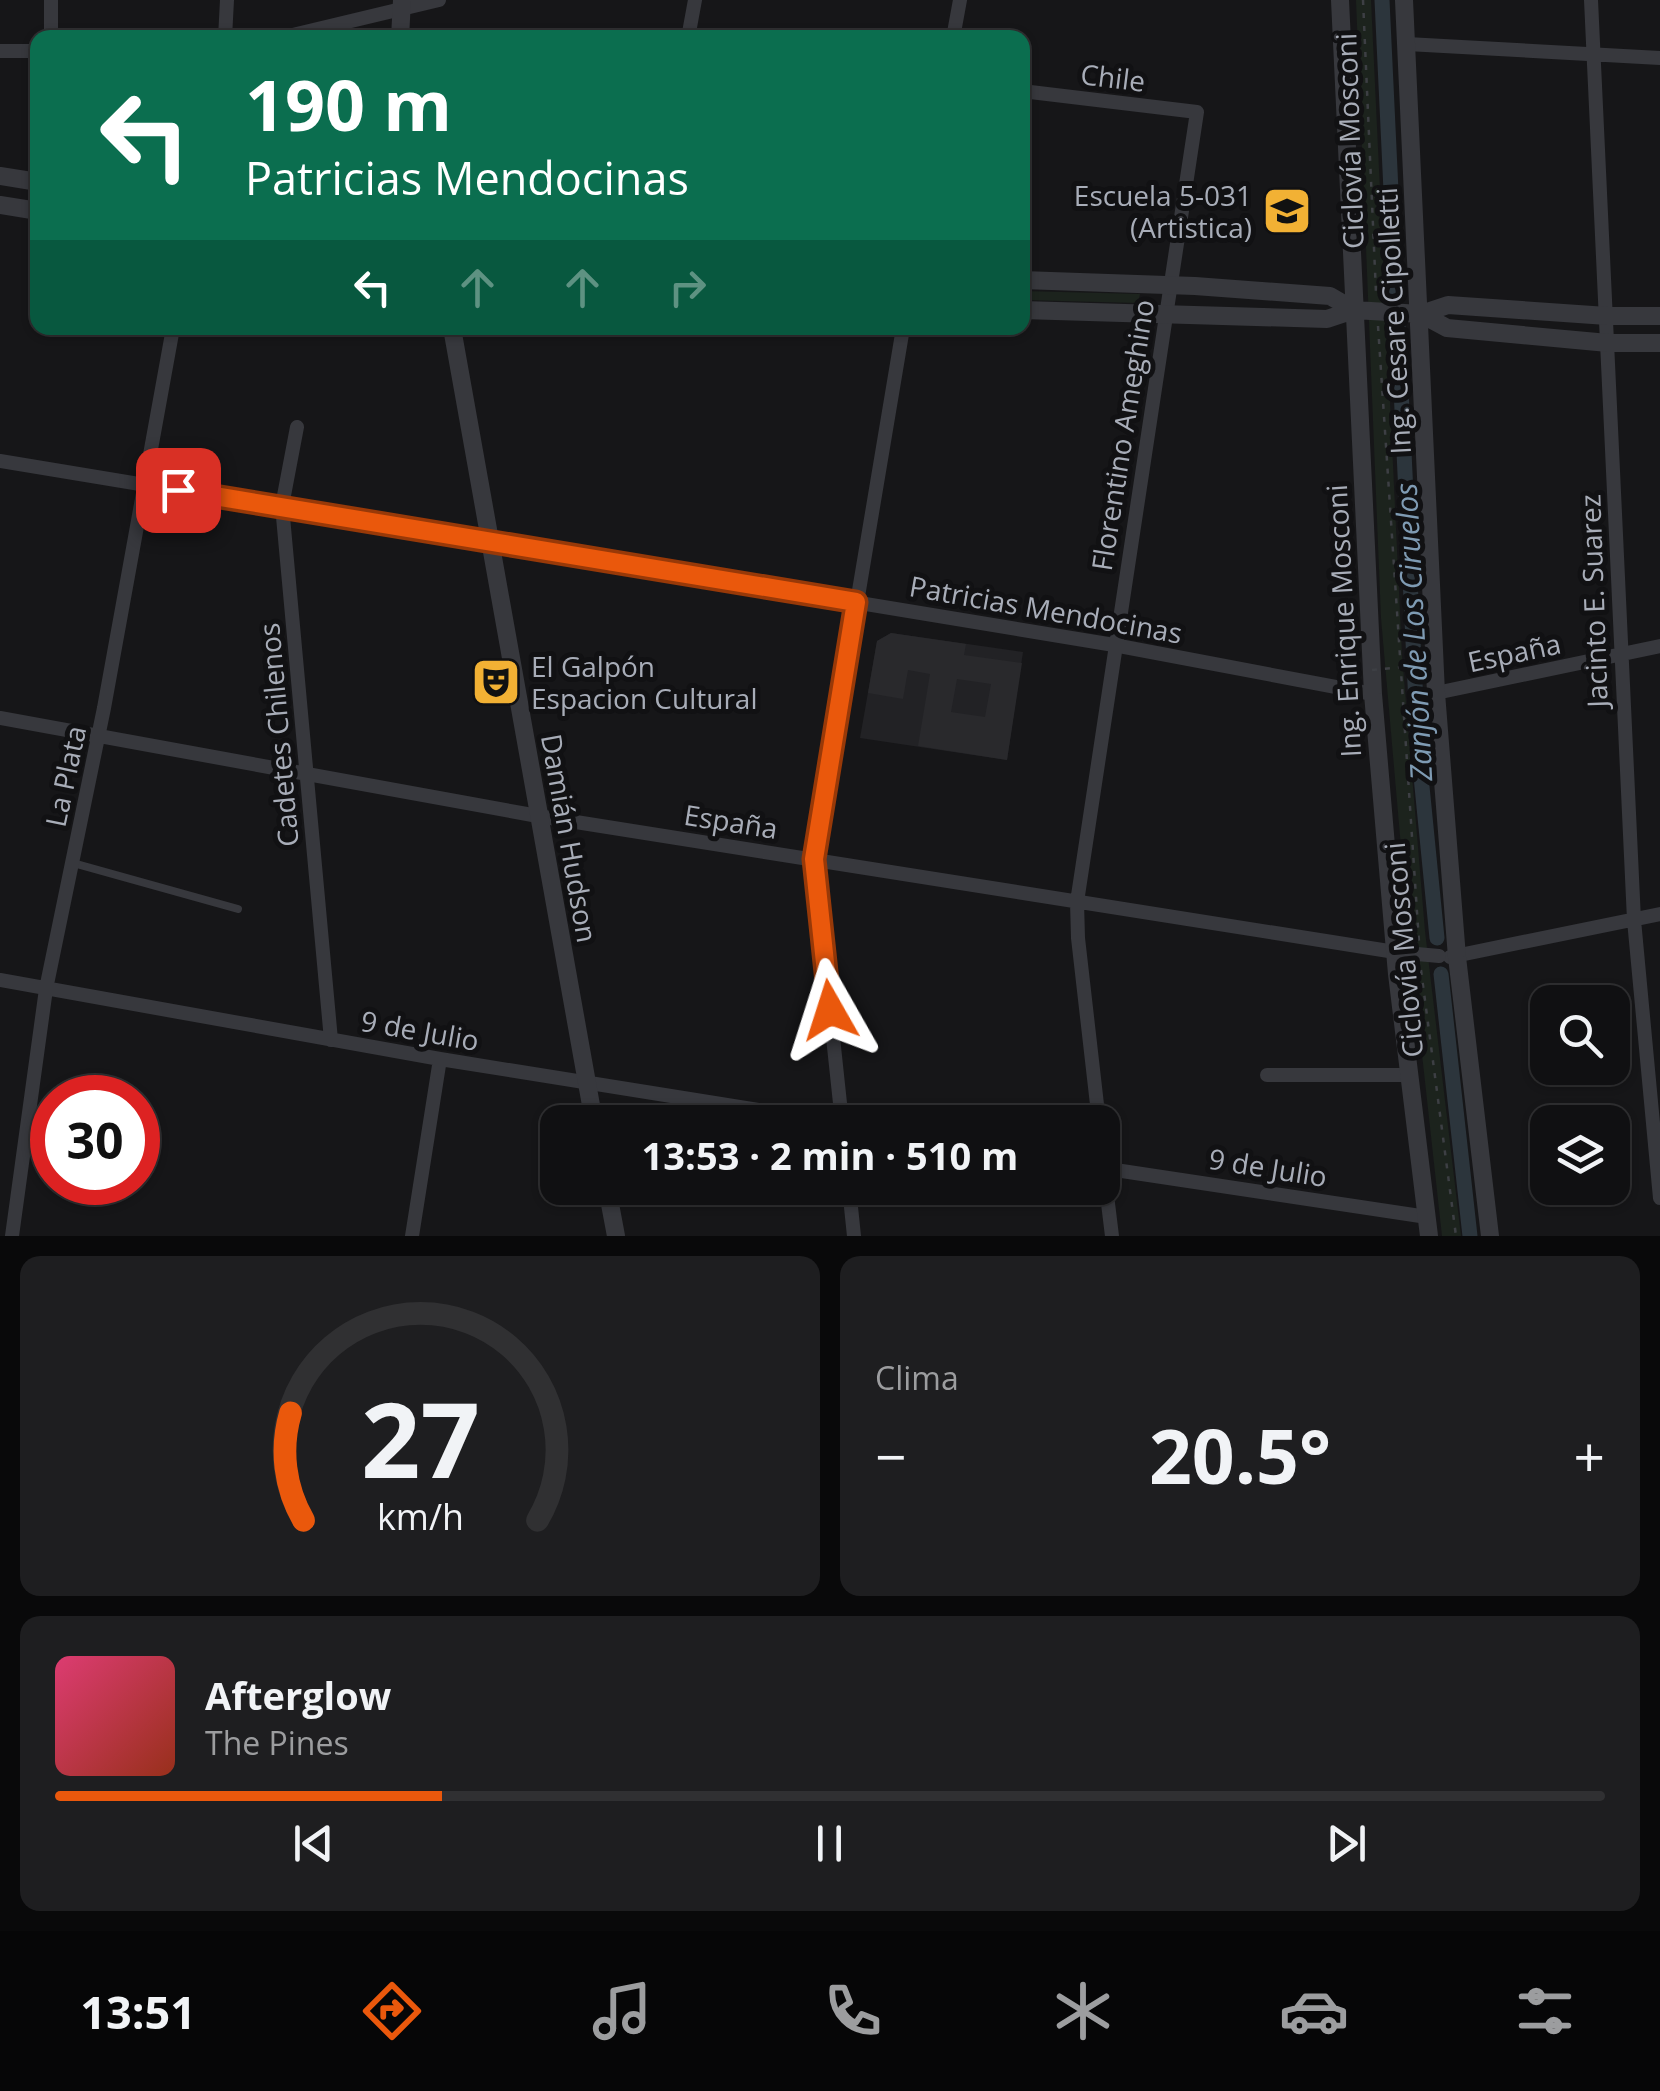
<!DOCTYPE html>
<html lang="es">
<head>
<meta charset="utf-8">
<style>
  body { margin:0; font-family:"Open Sans",sans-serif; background:#1e1e20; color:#f1f3f6; height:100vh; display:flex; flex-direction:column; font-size:38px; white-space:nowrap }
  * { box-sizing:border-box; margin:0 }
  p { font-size:32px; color:#9c9d9f }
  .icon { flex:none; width:55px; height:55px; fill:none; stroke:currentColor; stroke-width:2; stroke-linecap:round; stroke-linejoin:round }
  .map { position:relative; height:1236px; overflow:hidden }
  .sheet { display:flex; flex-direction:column; gap:20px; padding:20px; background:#09090a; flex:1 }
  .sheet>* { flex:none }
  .banner { position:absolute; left:30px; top:30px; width:1000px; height:305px; border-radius:20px; box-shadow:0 2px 8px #0004,0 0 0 2px #303032; background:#0b6e4f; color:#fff; overflow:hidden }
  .controls { position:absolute; left:1530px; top:985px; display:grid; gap:20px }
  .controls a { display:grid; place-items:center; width:100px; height:100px; border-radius:20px; background:#101012; box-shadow:0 2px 8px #0004,0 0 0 2px #303032; font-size:50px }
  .speed { position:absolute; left:30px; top:1075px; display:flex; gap:20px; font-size:50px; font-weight:700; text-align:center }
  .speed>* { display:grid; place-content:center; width:130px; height:130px; border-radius:50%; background:#101012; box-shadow:0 2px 8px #0004,0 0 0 2px #303032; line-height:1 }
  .speed .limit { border:15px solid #d22; background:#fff; color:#111 }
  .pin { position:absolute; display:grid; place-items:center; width:85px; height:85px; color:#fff; margin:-42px; border-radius:20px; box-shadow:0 5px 15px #0006 }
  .me { position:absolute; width:110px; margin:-55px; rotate:354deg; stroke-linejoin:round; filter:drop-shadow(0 0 8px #0008) }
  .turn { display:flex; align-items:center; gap:35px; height:210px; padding:0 50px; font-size:45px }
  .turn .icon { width:130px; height:130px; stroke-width:2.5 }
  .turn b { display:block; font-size:70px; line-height:85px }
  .lanes { display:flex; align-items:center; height:95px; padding:0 50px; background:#0003; justify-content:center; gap:50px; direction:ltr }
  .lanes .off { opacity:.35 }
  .big { font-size:75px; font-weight:700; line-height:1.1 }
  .sheet .widget { flex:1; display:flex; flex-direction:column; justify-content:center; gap:15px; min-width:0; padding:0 35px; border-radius:20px; background:#1e1e20 }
  .sheet .dial { align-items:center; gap:0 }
  .dial svg { height:260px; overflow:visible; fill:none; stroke:#303032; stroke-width:7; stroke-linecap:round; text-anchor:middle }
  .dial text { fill:#f1f3f6; stroke:none }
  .song { display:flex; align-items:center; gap:30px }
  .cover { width:120px; height:120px; border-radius:15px; background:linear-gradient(135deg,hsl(340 70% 55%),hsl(10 70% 35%)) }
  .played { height:10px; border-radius:5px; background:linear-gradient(90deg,#ea580c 25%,#303032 25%) }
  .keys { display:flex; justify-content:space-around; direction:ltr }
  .heat { display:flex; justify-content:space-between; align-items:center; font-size:55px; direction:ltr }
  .sheet .tiles { flex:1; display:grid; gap:20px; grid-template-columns:1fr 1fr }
  .widget:last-child { grid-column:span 2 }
  .trip { position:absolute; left:540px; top:1105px; width:580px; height:100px; border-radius:20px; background:#101012; box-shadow:0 2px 8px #0004,0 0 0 2px #303032; font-weight:700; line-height:100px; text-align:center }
  .menu { display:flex; height:160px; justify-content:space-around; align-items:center; background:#060607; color:#9c9d9f }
  .menu .icon { width:70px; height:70px }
  .menu .current { color:#ea580c }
  .menu b { font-size:45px; color:#f1f3f6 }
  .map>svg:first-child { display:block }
</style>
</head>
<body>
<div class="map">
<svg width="1660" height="1236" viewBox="0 0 1660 1236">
  <rect width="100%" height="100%" fill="#161618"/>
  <path fill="#222225" d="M891 633 1023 652 1007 760 860 738 877 641Z"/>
  <path fill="#1c231d" d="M1356 0H1371L1402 655 1425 931 1461 1236H1442L1408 927 1381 618Z
    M1023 291 1140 294 1138 303 1023 300Z"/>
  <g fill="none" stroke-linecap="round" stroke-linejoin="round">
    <path stroke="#2c353c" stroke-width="15" d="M1382 0 1396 297
      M1398 326 1418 746 1437 938
      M1441 974 1470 1236"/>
  </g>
  <path fill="#29292c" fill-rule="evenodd" d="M891 633 966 644 964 655 1022 663 1007 760 918 746 930 674 908 670 903 699 868 693 877 641ZM957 679 991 684 985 717 951 712Z"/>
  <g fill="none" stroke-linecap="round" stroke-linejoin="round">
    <path stroke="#3d3f44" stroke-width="2.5" stroke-dasharray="5 8" stroke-linecap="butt" d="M1363 0 1376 293
      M1378 326 1419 942
      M1421 970 1456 1236"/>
    <path stroke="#37383d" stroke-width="8" d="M73 863 238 909"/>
    <path stroke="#37383d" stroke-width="14" d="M1591 0 1634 920 1660 1198
      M51 38V0
      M225 38 227 0
      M280 38 439 0
      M688 38 695 0
      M953 38 960 0
      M1407 44 1660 58
      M0 51H38
      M1022 91 1197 112 1077 902 1078 938 1099 1122
      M297 427 282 506 331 1040
      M0 461 1114 645 1373 694
      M1436 693 1660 646
      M0 718 538 816 1395 952
      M1450 957 1660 914
      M0 980 440 1059 833 1122
      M1267 1075H1409
      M842 1122 814 859 903 328
      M1102 1154 1112 1236
      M1102 1168 1427 1217
      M849 1188 854 1236
      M12 1236 46 989 104 708 173 328
      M412 1236 440 1059"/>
    <path stroke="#37383d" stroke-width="18" d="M1340 0 1373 694 1397 974 1429 1236
      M1404 0 1436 693 1457 957 1490 1236
      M400 38 402 0
      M0 176 38 182
      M0 205 38 211
      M1022 280 1195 286 1330 296 1354 310
      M1022 310 1327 319 1354 310 1421 314 1448 305 1607 316H1660
      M1421 314 1447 328 1608 343H1660
      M452 328 594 1122
      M607 1188 616 1236"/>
    <path stroke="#3d3f44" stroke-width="2.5" stroke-dasharray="5 8" stroke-linecap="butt" d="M1372 670 1413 666"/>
    <path stroke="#37383d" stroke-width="14" d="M1395 952 1439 956"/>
  </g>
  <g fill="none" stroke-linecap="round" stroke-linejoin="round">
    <g stroke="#983908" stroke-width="25">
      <path id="route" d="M178 490 856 602 814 859 830 1010"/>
    </g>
    <use href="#route" stroke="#ea580c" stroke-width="18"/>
  </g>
  <defs>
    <g id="school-square" transform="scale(2.5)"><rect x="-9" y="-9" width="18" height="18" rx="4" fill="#f2b134" stroke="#111113"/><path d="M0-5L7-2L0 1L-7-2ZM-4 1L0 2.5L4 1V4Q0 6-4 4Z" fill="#111"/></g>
    <g id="theatre-square" transform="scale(2.5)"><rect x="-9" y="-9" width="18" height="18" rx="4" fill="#f2b134" stroke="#111113"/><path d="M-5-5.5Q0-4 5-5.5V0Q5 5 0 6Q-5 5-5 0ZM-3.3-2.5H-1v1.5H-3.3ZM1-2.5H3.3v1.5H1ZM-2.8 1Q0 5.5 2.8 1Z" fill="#111"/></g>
  </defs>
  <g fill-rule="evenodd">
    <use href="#school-square" x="1287" y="211"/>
    <use href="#theatre-square" x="496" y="682"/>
  </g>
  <g text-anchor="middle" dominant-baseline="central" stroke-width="10" stroke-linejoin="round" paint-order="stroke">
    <g font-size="28" fill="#a8adb8" stroke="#111113">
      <text transform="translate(1113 77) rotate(7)">Chile</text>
      <text transform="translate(1349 141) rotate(-92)">Ciclovía Mosconi</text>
      <text transform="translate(1393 321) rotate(-93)">Ing. Cesare Cipolletti</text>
      <text transform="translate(1122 435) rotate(-81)">Florentino Ameghino</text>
      <text transform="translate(1593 601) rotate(-92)">Jacinto E. Suarez</text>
      <text transform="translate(1046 609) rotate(10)">Patricias Mendocinas</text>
      <text transform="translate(1343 621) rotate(-93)">Ing. Enrique Mosconi</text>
      <text transform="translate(1514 652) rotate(-12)">España</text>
      <text transform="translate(278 735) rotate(-95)">Cadetes Chilenos</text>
      <text transform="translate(65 776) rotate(-78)">La Plata</text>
      <text transform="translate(731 821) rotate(9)">España</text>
      <text transform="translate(570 838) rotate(80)">Damián Hudson</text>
      <text transform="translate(1403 950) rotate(-95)">Ciclovía Mosconi</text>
      <text transform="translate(420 1030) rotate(10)">9 de Julio</text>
      <text transform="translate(1268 1167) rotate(9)">9 de Julio</text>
    </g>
    <g font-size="28" fill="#a8adb8" stroke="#111113" text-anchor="end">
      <text x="1252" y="195">Escuela 5-031<tspan x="1252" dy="32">(Artistica)</tspan></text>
      <text x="531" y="666" text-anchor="start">El Galpón<tspan x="531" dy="32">Espacion Cultural</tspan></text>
    </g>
    <g font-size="30" font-style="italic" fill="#7f9bb3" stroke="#111113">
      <text transform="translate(1413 632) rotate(-93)">Zanjón de Los Ciruelos</text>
    </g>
  </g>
</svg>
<div class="controls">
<a><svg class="icon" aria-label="search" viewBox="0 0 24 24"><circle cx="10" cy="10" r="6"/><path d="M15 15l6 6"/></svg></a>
<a><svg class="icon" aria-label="layers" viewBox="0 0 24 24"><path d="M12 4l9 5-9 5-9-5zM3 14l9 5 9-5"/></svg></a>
</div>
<div class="speed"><div class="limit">30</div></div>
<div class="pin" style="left:178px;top:490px;background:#d93025"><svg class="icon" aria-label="arrive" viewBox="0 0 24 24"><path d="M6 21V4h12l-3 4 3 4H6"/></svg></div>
<svg class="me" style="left:830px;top:1010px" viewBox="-20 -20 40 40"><path d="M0-17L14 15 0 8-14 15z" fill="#ea580c" stroke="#fff" stroke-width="4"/></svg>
<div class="trip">13:53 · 2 min · 510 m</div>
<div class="banner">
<div class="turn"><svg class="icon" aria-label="left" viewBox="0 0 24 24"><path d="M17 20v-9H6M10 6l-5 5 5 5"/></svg><div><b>190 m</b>Patricias Mendocinas</div></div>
<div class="lanes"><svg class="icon" aria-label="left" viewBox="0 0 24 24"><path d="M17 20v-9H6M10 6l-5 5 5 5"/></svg><svg class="icon off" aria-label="ahead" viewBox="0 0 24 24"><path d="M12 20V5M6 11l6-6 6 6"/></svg><svg class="icon off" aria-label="ahead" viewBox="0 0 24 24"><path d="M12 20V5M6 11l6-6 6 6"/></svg><svg class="icon off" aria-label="right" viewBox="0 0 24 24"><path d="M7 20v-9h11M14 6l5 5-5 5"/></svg></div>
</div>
</div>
<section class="sheet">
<div class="tiles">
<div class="widget dial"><svg viewBox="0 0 100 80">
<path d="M14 69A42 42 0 1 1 86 69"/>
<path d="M14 69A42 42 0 0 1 10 36" stroke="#ea580c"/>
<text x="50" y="56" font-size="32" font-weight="700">27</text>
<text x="50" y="72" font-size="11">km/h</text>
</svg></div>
<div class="widget"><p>Clima</p>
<div class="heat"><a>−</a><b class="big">20.5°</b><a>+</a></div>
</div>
<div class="widget">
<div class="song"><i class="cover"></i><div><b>Afterglow</b><p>The Pines</p></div></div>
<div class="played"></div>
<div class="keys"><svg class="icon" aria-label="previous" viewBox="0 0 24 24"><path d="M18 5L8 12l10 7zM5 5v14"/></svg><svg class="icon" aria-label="pause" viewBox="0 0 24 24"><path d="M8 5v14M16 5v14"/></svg><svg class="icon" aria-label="next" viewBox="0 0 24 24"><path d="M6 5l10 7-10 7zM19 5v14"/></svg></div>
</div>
</div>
</section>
<nav class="menu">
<b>13:51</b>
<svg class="icon current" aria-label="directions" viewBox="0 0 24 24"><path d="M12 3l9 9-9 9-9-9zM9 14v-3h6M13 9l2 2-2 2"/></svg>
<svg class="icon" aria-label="music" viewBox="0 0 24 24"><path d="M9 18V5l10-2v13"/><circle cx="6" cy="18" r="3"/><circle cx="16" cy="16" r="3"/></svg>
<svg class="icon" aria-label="phone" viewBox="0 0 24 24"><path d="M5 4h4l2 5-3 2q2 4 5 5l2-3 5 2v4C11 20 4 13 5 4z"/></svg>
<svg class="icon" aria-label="climate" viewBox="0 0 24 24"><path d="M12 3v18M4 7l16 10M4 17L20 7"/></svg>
<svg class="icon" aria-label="car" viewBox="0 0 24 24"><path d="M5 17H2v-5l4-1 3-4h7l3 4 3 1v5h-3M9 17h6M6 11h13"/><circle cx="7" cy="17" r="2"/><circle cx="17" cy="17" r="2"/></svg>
<svg class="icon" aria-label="filters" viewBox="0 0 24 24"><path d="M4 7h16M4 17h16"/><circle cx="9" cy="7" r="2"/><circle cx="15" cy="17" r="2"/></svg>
</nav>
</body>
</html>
